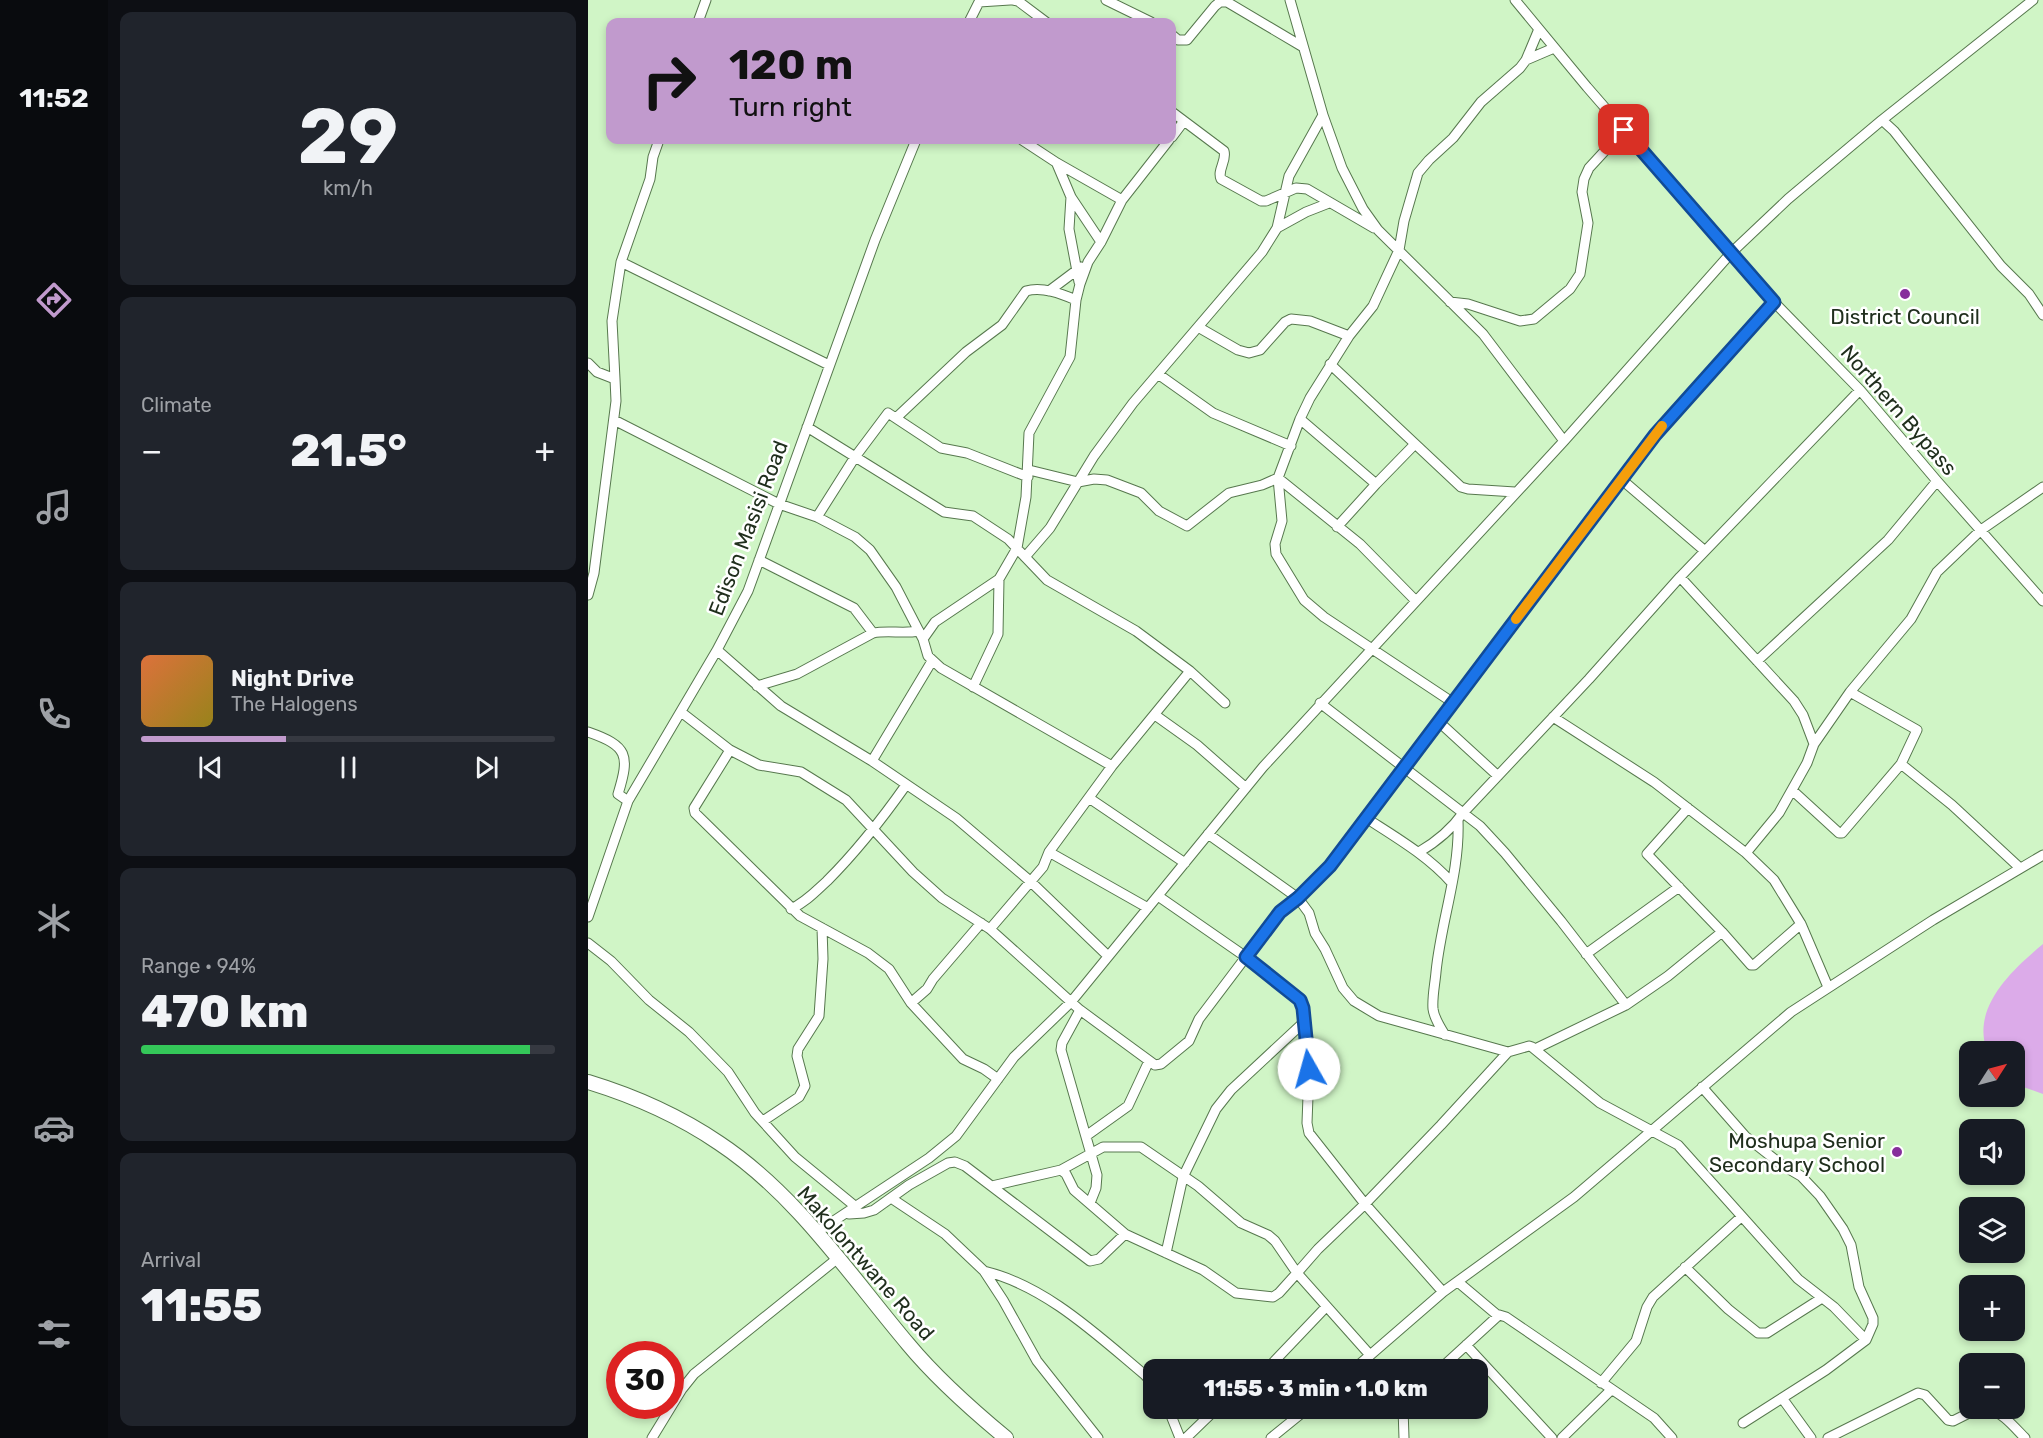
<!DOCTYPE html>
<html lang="en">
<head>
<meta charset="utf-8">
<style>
  body { margin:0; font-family:Rubik,sans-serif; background:#20242c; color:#f1f3f6; height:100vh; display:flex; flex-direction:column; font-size:22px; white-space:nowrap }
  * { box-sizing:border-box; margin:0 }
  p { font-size:20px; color:#9ea1a6 }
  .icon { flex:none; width:33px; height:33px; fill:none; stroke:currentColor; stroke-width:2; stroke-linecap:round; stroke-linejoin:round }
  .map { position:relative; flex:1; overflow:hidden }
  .drawer { display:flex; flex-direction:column; gap:12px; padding:12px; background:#0d0f14; width:480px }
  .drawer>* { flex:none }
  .top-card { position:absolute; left:18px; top:18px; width:570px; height:126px; border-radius:12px; box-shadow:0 3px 9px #0003; background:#c19acd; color:#111; overflow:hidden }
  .needle { width:39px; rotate:54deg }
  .fabs { position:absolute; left:1371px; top:1041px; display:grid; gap:12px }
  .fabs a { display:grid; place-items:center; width:66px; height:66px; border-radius:12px; background:#171b24; box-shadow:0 3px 9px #0003; font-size:30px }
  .speed { position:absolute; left:18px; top:1341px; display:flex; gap:12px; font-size:30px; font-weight:700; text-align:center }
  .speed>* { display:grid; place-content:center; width:78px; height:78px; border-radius:50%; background:#171b24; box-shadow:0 3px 9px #0003; line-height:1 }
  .speed .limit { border:9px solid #d22; background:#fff; color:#111 }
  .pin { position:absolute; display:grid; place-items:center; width:51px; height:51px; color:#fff; margin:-26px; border-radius:12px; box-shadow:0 3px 9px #0006 }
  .me { position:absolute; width:66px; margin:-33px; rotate:353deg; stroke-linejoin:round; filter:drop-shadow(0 0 4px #0008) }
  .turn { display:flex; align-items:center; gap:21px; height:126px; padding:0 24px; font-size:27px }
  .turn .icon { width:78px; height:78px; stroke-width:2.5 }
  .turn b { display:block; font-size:42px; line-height:51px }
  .big { font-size:45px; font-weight:800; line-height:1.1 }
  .drawer .tile { flex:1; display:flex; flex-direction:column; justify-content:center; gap:9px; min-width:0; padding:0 21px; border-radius:12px; background:#20242c }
  .drawer .dial { align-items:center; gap:0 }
  .dial b { font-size:78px; line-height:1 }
  .song { display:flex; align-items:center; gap:18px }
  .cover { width:72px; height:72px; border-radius:9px; background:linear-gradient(135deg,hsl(20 70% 55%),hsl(50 70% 35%)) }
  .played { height:6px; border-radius:3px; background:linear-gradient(90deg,#c19acd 35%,#363941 35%) }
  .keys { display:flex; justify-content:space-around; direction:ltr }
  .heat { display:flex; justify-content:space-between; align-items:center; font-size:33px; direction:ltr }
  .charge { height:9px; border-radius:4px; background:linear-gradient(90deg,#34c759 94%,#363941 0) }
  .trip { position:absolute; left:555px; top:1359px; width:345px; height:60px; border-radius:12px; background:#171b24; box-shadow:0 3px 9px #0003; font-weight:800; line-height:60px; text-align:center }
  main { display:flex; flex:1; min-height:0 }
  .tab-bar { display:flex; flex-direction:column; width:108px; justify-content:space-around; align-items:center; background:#090b0e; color:#9ea1a6 }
  .tab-bar .icon { width:42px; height:42px }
  .tab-bar .selected { color:#c19acd }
  .tab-bar b { font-size:27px; color:#f1f3f6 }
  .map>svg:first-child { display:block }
</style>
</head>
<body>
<main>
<nav class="tab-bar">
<b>11:52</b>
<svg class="icon selected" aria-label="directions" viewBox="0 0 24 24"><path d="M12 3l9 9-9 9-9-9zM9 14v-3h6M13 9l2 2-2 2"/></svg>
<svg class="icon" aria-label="music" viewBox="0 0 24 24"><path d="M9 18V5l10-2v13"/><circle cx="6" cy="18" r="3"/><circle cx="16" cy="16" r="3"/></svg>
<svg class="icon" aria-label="phone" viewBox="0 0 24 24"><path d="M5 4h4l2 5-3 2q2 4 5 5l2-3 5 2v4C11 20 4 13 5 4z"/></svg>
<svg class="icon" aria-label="climate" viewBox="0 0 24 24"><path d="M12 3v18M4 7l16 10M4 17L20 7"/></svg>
<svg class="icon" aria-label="car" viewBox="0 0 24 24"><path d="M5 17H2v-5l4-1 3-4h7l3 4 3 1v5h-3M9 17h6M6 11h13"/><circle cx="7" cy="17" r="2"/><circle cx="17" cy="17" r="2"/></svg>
<svg class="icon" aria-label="filters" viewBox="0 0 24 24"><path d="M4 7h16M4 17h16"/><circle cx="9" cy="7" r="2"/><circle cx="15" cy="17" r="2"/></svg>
</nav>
<section class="drawer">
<div class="tile dial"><b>29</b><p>km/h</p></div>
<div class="tile"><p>Climate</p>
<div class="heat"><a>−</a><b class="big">21.5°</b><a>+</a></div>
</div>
<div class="tile">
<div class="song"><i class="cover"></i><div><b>Night Drive</b><p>The Halogens</p></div></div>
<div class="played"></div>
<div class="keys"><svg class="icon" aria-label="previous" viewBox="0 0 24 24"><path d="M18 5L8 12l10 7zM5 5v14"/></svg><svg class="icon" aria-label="pause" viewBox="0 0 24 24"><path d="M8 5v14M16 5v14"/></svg><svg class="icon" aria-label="next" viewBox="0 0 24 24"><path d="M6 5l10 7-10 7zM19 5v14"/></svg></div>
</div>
<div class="tile"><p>Range · 94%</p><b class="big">470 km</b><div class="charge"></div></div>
<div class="tile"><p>Arrival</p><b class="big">11:55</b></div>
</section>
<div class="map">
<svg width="1455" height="1438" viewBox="0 0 1455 1438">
  <rect width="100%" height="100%" fill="#d0f5c6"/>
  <path fill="#dcabe9" d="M1455 944V1094L1427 1084 1426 1052 1399 1051C1383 1007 1424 970 1455 944Z"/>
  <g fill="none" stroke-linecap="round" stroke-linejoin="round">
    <g stroke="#57784e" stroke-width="11">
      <path id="street" d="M425 0 430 1 458 22
        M518 0 563 22
        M702 0 735 115 754 168 775 209 790 230 895 334 976 441
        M927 0 999 87 1186 302 1272 390 1349 481 1455 601
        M391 2 422 0
        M110 22 118 0
        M381 22 392 0
        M584 35 590 40H599L627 6 632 2H639L715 47
        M938 60 966 48
        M584 112 636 151C639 161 629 170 633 179L673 201H678L708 188 719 189 786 228
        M1294 120 1306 131 1413 266 1441 294 1455 315
        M584 137 596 121
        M434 140 469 163 534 200
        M469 164 483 197 513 242
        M483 197 481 229 491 282
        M689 228 718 212 741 203
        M33 262 241 365
        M461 291 493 267
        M862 302 880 304 932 321 946 319 982 289 992 274 1000 223 994 192 996 179 1001 168 1036 130
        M610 327 650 350 661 353 672 350 697 322 703 319 722 321 761 336
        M0 363 9 372 27 379 28 401 6 573 0 595
        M742 364 873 487 880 489 927 492
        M570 374 625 413 703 446
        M27 379 24 321 33 262 62 179 65 157 71 140
        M308 418 378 352 414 325 438 291C454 286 474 294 488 300
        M712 419 788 484
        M26 420 191 504 229 517 267 537 282 550 308 587 335 639 340 656 353 668 524 766
        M219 427 356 512 385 516 420 539 459 580 548 631 602 671 637 703
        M441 470 490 482 506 479 519 480 553 493 571 511 599 526 641 493 674 485 690 478 772 544 827 600
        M1033 479 1117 551
        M229 517 267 457 300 413 353 448 379 453 440 477
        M749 527 788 484 827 444
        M437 557 462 528 506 456 545 403 674 252 689 228 701 176 735 115
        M171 560 266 608 285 633
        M1092 577 1272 390
        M335 639 347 622 411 579 429 548 438 497 441 433 482 357 488 300 492 284 500 262 513 242 534 200 581 140
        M129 650 193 706 284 761 368 818 442 881 520 956
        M1169 661 1300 540 1349 481
        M169 686 209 674 285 633C300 630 315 634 331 631
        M385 687 410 634 411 579
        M1262 692 1329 730 1313 764
        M864 702 736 617 716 600 688 554 687 544 694 521 690 478 712 419 722 398 761 336 785 306 811 250 816 221 830 173 841 160 865 138 893 102 932 68 938 60 951 29
        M732 703 892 826 917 853 973 921 1038 1005 1080 976 1134 932 1163 965H1166L1213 924 1240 987
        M93 712 142 750 171 765 213 772 258 800 325 872 354 898 402 929 492 1010 567 1065 573 1064 601 1041 611 1019 688 917 696 908 710 898 721 913 727 933 737 949 755 988 766 1001 791 1016 920 1052
        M567 715 609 745 658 788
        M965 717 1066 782 1158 853
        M850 721 910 776
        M0 732C40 746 42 755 30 794L40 801
        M1226 744 1262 692 1323 619 1349 572 1393 530 1455 487
        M142 750 106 808 107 813 212 916 280 953 301 969 323 1003 375 1059 396 1069 410 1079
        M284 761 344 661
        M1204 790 1251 833H1254L1313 764 1364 805 1432 868
        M501 798 597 863
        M1100 808 1059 854 1134 932
        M778 818C809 838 840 856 864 883
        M620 834 710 898 742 866 1067 435 1186 302
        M461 852 560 908
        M831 852C848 842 863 830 875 813L1001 679 1092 577 1206 701 1215 715 1226 744 1219 763 1191 813 1158 853 1186 880 1213 924
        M203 909C218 902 228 891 239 881 269 851 294 819 318 785
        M0 917 40 801 129 650 160 591 287 240 328 140
        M402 929 455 867 461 852 524 766 602 671
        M0 943 23 961 61 1000 101 1032 140 1072 167 1113 207 1157 268 1207
        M998 954 1091 887
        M323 1003 339 989 345 979 393 923
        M492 1010 474 1043 473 1050 509 1175 508 1188 502 1203
        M857 1035C852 1027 846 1018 845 1009 844 997 847 984 848 972 853 921 872 872 870 821
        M947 1049 1038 1005
        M1114 1087 1157 1136 1194 1165 1213 1176 1232 1196 1255 1229 1263 1245 1271 1287 1285 1318V1324L1278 1340 1238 1370 1155 1423
        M175 1121 211 1097 217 1086 209 1056 210 1049 231 1016 235 959 234 928
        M498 1136 540 1106 561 1061
        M473 1170 515 1147H553L610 1186 653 1223 680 1235 687 1241 709 1273 730 1249 777 1204 721 1133 719 1123 721 1069 715 1008 712 1000 658 957 570 896
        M404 1186 473 1170 478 1174 486 1190 537 1234 615 1270 648 1293 685 1297 691 1293 709 1273 782 1355
        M303 1198 357 1234 396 1271 415 1300 449 1361 510 1438
        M261 1214 276 1213 286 1210 321 1185 360 1163 367 1162 377 1166 502 1261 511 1259 537 1234
        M229 1232 341 1158 368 1136 426 1057 483 1002 675 767 976 441 1143 253 1200 199 1294 120 1445 0
        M578 1253 595 1177 628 1109 643 1090 715 1023
        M1097 1267 1140 1309 1170 1333H1179L1234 1298
        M396 1271C458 1286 509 1335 557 1375L566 1385
        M870 1282 908 1314 918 1317 1066 1418 1084 1438
        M855 1292 777 1204 853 1125 920 1052 941 1046 944 1047 1012 1103 1090 1145 1210 1279 1246 1307 1278 1340
        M878 1345 964 1438
        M678 1370 738 1307
        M765 1370 855 1292 986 1197 1203 1012 1345 920 1455 855
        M851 1370 911 1315
        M1013 1383 1048 1341 1059 1307 1065 1297 1153 1217
        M1194 1398 1223 1438
        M580 1408 592 1438
        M815 1408 816 1438
        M1400 1408C1415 1413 1427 1428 1437 1438
        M64 1438 94 1389 106 1374 250 1258
        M598 1438 629 1408
        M683 1438 720 1408
        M974 1438 1023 1390
        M1240 1438 1330 1393 1337 1395 1360 1420 1365 1421 1391 1408"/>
    </g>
    <g stroke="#57784e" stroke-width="16">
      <path id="secondary" d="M0 1082C46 1096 91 1116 131 1143 208 1194 261 1274 320 1344 349 1379 383 1409 418 1438"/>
    </g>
    <use href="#street" stroke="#fff" stroke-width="9"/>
    <use href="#secondary" stroke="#fff" stroke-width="14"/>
  </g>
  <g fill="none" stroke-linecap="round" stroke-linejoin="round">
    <g stroke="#114b97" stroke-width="15">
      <path id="route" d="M721 1069 715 1008 712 1000 658 957 692 912 710 898 742 866 1067 435 1186 302 1036 130"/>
    </g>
    <use href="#route" stroke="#1a73e8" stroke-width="10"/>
    <path stroke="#f59e0b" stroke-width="10" d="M928 619 1074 426"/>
  </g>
  <g fill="#862e9b" stroke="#fff" stroke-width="2">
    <circle cx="1317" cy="294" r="6"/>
    <circle cx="1309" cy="1152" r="6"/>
  </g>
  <g text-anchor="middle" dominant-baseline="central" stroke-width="5" stroke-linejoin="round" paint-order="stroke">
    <g font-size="21" fill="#202f1d" stroke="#fff">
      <text x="1317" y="316">District Council</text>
      <text x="1297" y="1140" text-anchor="end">Moshupa Senior<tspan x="1297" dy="24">Secondary School</tspan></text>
    </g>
    <g font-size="21" fill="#202f1d" stroke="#fff">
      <text transform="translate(1311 410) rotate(49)">Northern Bypass</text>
      <text transform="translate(160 528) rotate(-69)">Edison Masisi Road</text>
      <text transform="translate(278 1263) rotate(49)">Makolontwane Road</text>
    </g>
  </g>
</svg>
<div class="fabs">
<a><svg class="needle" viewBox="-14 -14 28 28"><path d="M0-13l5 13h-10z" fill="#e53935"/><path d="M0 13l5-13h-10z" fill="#9ea1a6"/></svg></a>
<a><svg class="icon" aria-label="sound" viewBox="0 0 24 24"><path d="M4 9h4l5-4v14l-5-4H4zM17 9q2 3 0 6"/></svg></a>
<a><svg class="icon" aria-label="layers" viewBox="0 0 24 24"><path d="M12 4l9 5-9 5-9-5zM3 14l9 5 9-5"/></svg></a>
<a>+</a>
<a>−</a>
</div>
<div class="speed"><div class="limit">30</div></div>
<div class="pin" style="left:1036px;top:130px;background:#d93025"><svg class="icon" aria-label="arrive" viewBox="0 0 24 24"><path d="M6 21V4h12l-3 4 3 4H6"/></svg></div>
<svg class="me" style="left:721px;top:1069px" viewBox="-20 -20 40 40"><circle r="19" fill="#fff"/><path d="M0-13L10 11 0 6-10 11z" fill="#1a73e8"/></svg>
<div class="trip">11:55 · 3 min · 1.0 km</div>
<div class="top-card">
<div class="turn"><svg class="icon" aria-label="right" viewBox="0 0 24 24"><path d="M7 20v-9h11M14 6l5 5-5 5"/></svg><div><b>120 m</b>Turn right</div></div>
</div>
</div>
</main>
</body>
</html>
